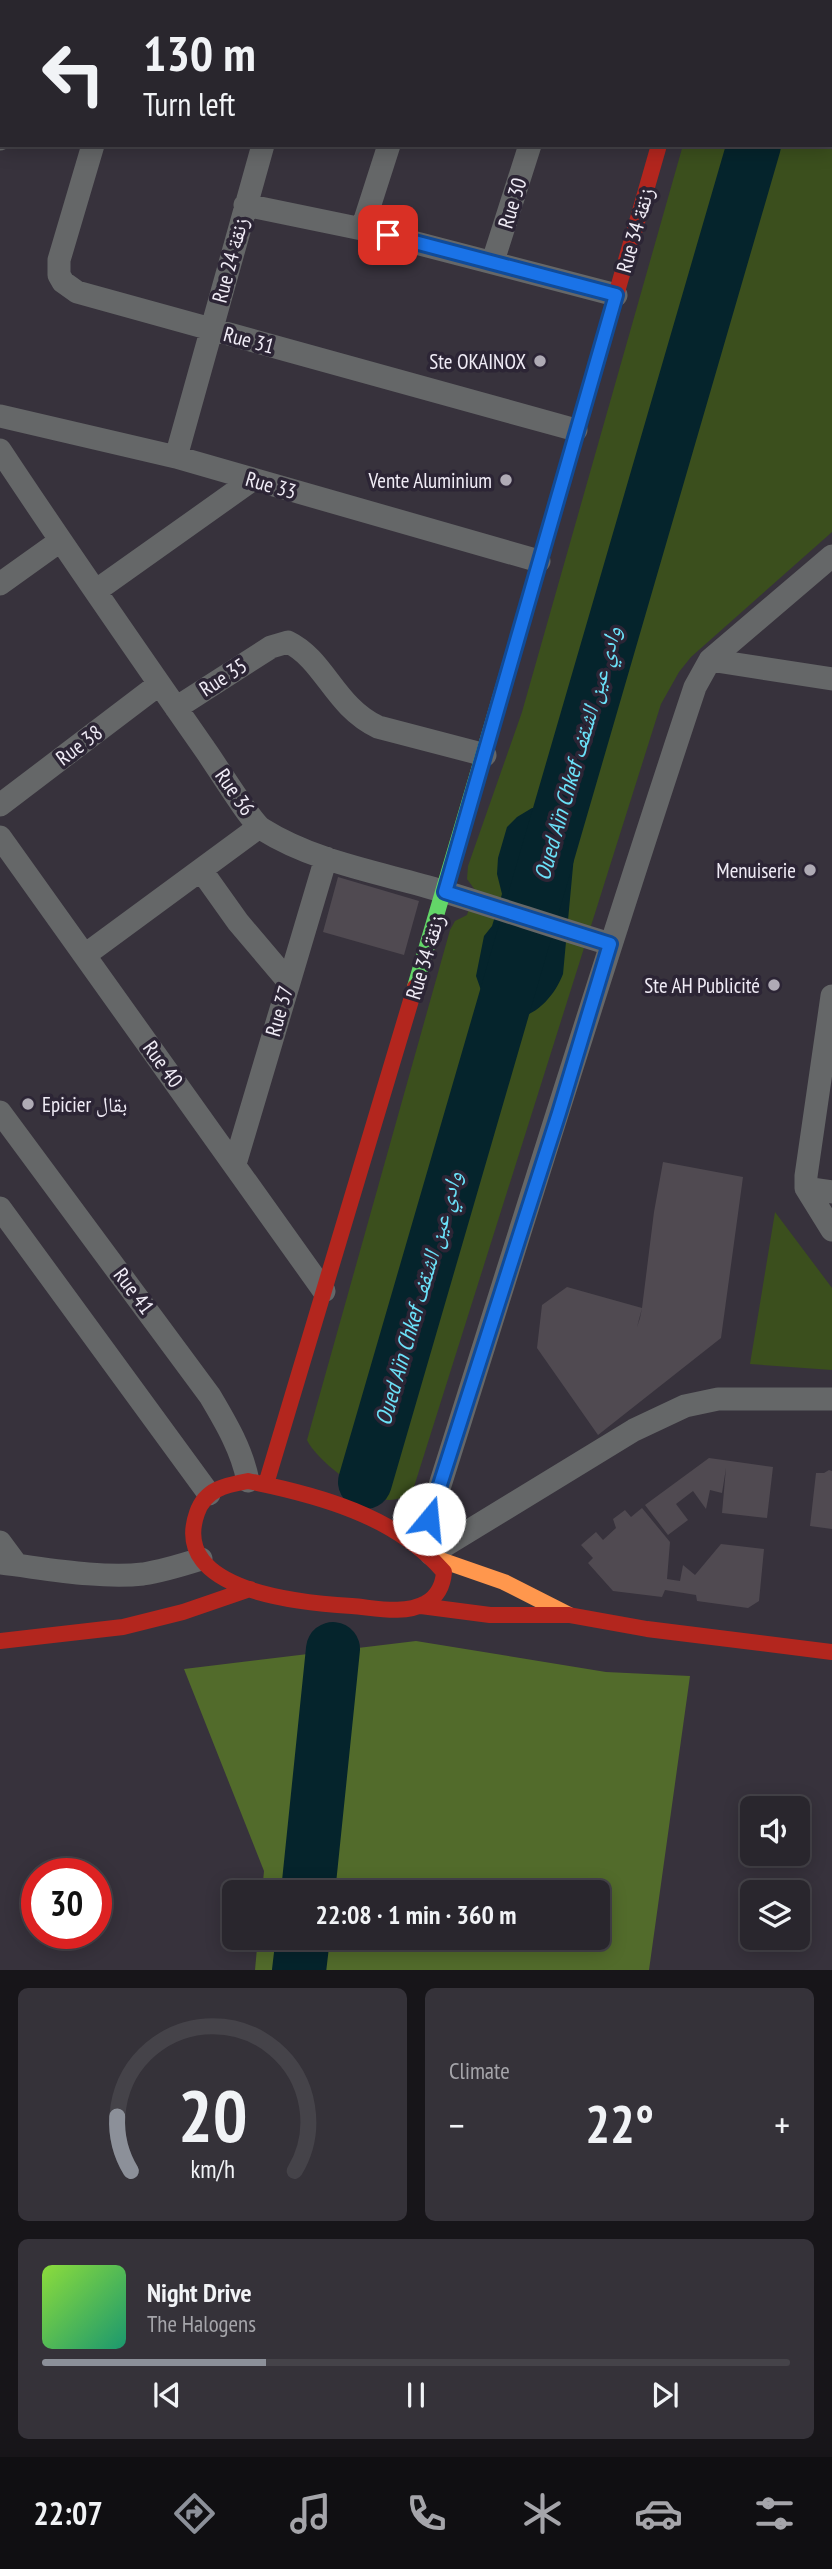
<!DOCTYPE html>
<html lang="en">
<head>
<meta charset="utf-8">
<style>
  body { margin:0; font-family:"PT Sans Narrow","Noto Naskh Arabic",sans-serif; background:#353239; color:#f1f3f6; height:100vh; display:flex; flex-direction:column; font-size:26px; white-space:nowrap }
  * { box-sizing:border-box; margin:0 }
  p { font-size:23px; color:#a5a5aa }
  .icon { flex:none; width:38px; height:38px; fill:none; stroke:currentColor; stroke-width:2; stroke-linecap:round; stroke-linejoin:round }
  .map { position:relative; height:1970px; overflow:hidden }
  .sheet { display:flex; flex-direction:column; gap:18px; padding:18px; background:#171519; flex:1 }
  .sheet>* { flex:none }
  .guide { position:absolute; left:0px; top:0px; width:833px; height:147px; box-shadow:0 4px 18px #0003,0 0 0 2px #454349; background:#29262d; color:#f1f3f6; overflow:hidden }
  .tools { position:absolute; left:740px; top:1796px; display:grid; gap:14px }
  .tools a { display:grid; place-items:center; width:70px; height:70px; border-radius:10px; background:#29262d; box-shadow:0 4px 18px #0003,0 0 0 2px #454349; font-size:35px }
  .speed { position:absolute; left:21px; top:1858px; display:flex; gap:14px; font-size:35px; font-weight:700; text-align:center }
  .speed>* { display:grid; place-content:center; width:91px; height:91px; border-radius:50%; background:#29262d; box-shadow:0 4px 18px #0003,0 0 0 2px #454349; line-height:1 }
  .speed .limit { border:10px solid #d22; background:#fff; color:#111 }
  .pin { position:absolute; display:grid; place-items:center; width:60px; height:60px; color:#fff; margin:-30px; border-radius:14px; box-shadow:0 4px 10px #0006 }
  .me { position:absolute; width:77px; margin:-38px; rotate:17deg; stroke-linejoin:round; filter:drop-shadow(0 0 5px #0008) }
  .turn { display:flex; align-items:center; gap:24px; height:147px; padding:0 28px; font-size:32px }
  .turn .icon { width:91px; height:91px; stroke-width:2.5 }
  .turn b { display:block; font-size:49px; line-height:60px }
  .big { font-size:52px; font-weight:600; line-height:1.1 }
  .sheet .tile { flex:1; display:flex; flex-direction:column; justify-content:center; gap:10px; min-width:0; padding:0 24px; border-radius:10px; background:#353239 }
  .sheet .dial { align-items:center; gap:0 }
  .dial svg { height:182px; overflow:visible; fill:none; stroke:#454349; stroke-width:7; stroke-linecap:round; text-anchor:middle }
  .dial text { fill:#f1f3f6; stroke:none }
  .song { display:flex; align-items:center; gap:21px }
  .cover { width:84px; height:84px; border-radius:10px; background:linear-gradient(135deg,hsl(90 70% 55%),hsl(160 70% 35%)) }
  .played { height:7px; border-radius:4px; background:linear-gradient(90deg,#8c9099 30%,#454349 30%) }
  .keys { display:flex; justify-content:space-around; direction:ltr }
  .heat { display:flex; justify-content:space-between; align-items:center; font-size:38px; direction:ltr }
  .sheet .tiles { flex:1; display:grid; gap:18px; grid-template-columns:1fr 1fr }
  .tile:last-child { grid-column:span 2 }
  .trip { position:absolute; left:222px; top:1880px; width:388px; height:70px; border-radius:10px; background:#29262d; box-shadow:0 4px 18px #0003,0 0 0 2px #454349; font-weight:600; line-height:70px; text-align:center }
  .dock { display:flex; height:112px; justify-content:space-around; align-items:center; background:#100f12; color:#a5a5aa }
  .dock .icon { width:49px; height:49px }
  .dock .selected { color:#8c9099 }
  .dock b { font-size:32px; color:#f1f3f6 }
  .map>svg:first-child { display:block }
</style>
</head>
<body>
<div class="map">
<svg width="832" height="1971" viewBox="0 0 832 1971">
  <rect width="100%" height="100%" fill="#37323c"/>
  <path fill="#3b4f1d" d="M724 0H832V532L691 657 679 672 661 704 413 1490C403 1498 394 1502 381 1499 361 1493 316 1460 307 1440L450 930 455 921 467 915 475 890 467 879 468 866 522 712 683 145H831V2H724Z
    M775 1212 832 1288V1370L750 1364Z"/>
  <path fill="#526b2b" d="M416 1641 606 1672 690 1676 649 1970H255L258 1937H598V1892H262L264 1871 184 1669Z"/>
  <path fill="#05242c" d="M532 808 551 809 563 815 567 819 575 845 563 974C552 1003 522 1031 489 1013L476 976 484 936 492 926 502 894 497 874 498 858 507 827 517 817Z"/>
  <g fill="none" stroke-linecap="round" stroke-linejoin="round">
    <path stroke="#05242c" stroke-width="54" d="M795 2 796 0
      M365 1482 754 145
      M308 1892 333 1649
      M299 1971 303 1937"/>
  </g>
  <path fill="#504a51" d="M338 877 419 901 404 955 323 932Z
    M663 1162 743 1177 721 1338 598 1435 537 1348 542 1305 567 1287 642 1308 637 1327 640 1318 642 1308 654 1212Z
    M709 1458 773 1467 767 1518 722 1513 726 1468 722 1493 710 1490 706 1509 693 1491 676 1504 688 1520 668 1535 645 1505Z
    M829 1470 832 1471V1529L810 1526 816 1473H824Z
    M642 1508 670 1542 667 1579 680 1581 683 1565 695 1575 721 1544 764 1549 759 1601 748 1608 697 1601 696 1595 665 1590 662 1597 613 1591 588 1563 593 1558 581 1545 596 1532 603 1540 616 1528 613 1519 625 1510 631 1517Z"/>
  <g fill="none" stroke-linecap="round" stroke-linejoin="round">
    <path stroke="#656768" stroke-width="23" d="M514 0 532 2
      M40 2 41 0
      M137 2V0
      M307 2 308 0
      M436 2V0
      M575 2 576 0
      M700 2 701 0
      M0 139 2 133
      M93 145 59 260V275L63 282 77 292 576 430
      M245 205 362 229 616 295
      M362 229 389 145
      M493 261 530 145
      M0 416 176 457 539 561
      M0 450C66 550 135 649 204 748 215 763 250 821 262 829 316 863 383 873 442 891 498 908 554 927 610 944
      M176 457 263 145
      M0 584 60 541
      M97 590 252 480
      M710 660 832 679
      M176 708 271 647 288 642C325 660 334 706 378 727L485 755
      M0 805 158 685
      M0 837 324 1291
      M201 870 238 922 288 981
      M85 955 259 827
      M832 996 806 1176V1188L832 1230
      M0 1112 210 1396C226 1423 242 1450 248 1481
      M235 1164 326 858
      M806 1188 832 1192
      M0 1208 209 1494
      M0 1542 17 1565
      M421 1545C512 1259 600 972 695 687L710 660 832 556
      M431 1554 634 1430 685 1406 718 1399H832
      M0 1563C43 1568 100 1579 143 1574 163 1571 182 1565 201 1559"/>
    <path stroke="#63d668" stroke-width="16" d="M415 987 523 620"/>
    <path stroke="#ff974d" stroke-width="16" d="M435 1558 504 1582 569 1615"/>
    <path stroke="#b3261e" stroke-width="16" d="M523 620 659 145
      M248 1481C318 1495 396 1516 444 1572 443 1585 438 1596 426 1603 404 1615 376 1608 352 1606 303 1603 169 1592 197 1513 205 1489 226 1485 248 1481Z
      M266 1484 415 987
      M421 1606 490 1615H569L647 1629 832 1652
      M0 1641 123 1627 183 1612 250 1589"/>
  </g>
  <g fill="none" stroke-linecap="round" stroke-linejoin="round">
    <g stroke="#114b97" stroke-width="18">
      <path id="route" d="M388 235 616 295 445 892 610 944 559 1113 429 1519"/>
    </g>
    <use href="#route" stroke="#1a73e8" stroke-width="12"/>
  </g>
  <g fill="#afabb5" stroke="#2c2535" stroke-width="2.5">
    <circle cx="540" cy="361" r="7"/>
    <circle cx="506" cy="480" r="7"/>
    <circle cx="810" cy="870" r="7"/>
    <circle cx="774" cy="985" r="7"/>
    <circle cx="28" cy="1104" r="7"/>
  </g>
  <g text-anchor="middle" dominant-baseline="central" stroke-width="7" stroke-linejoin="round" paint-order="stroke">
    <g font-size="21" fill="#f0ecf6" stroke="#2c2535">
      <text transform="translate(512 203) rotate(-73)">Rue 30</text>
      <text transform="translate(635 230) rotate(-74)">Rue 34 زنقة</text>
      <text transform="translate(230 260) rotate(-75)">Rue 24 زنقة</text>
      <text transform="translate(249 340) rotate(15)">Rue 31</text>
      <text transform="translate(271 485) rotate(16)">Rue 33</text>
      <text transform="translate(223 677) rotate(-33)">Rue 35</text>
      <text transform="translate(79 745) rotate(-37)">Rue 38</text>
      <text transform="translate(235 792) rotate(55)">Rue 36</text>
      <text transform="translate(425 957) rotate(-73)">Rue 34 زنقة</text>
      <text transform="translate(279 1011) rotate(-74)">Rue 37</text>
      <text transform="translate(163 1064) rotate(54)">Rue 40</text>
      <text transform="translate(134 1291) rotate(53)">Rue 41</text>
    </g>
    <g font-size="21" fill="#f0ecf6" stroke="#2c2535" text-anchor="end">
      <text x="526" y="361">Ste OKAINOX</text>
      <text x="492" y="480">Vente Aluminium</text>
      <text x="796" y="870">Menuiserie</text>
      <text x="760" y="985">Ste AH Publicité</text>
      <text x="42" y="1104" text-anchor="start">Epicier بقال</text>
    </g>
    <g font-size="23" font-style="italic" fill="#6be1f8" stroke="#2c2535">
      <text transform="translate(577 753) rotate(-74)">Oued Aïn Chkef وادي عين الشقف</text>
      <text transform="translate(418 1298) rotate(-74)">Oued Aïn Chkef وادي عين الشقف</text>
    </g>
  </g>
</svg>
<div class="tools">
<a><svg class="icon" aria-label="sound" viewBox="0 0 24 24"><path d="M4 9h4l5-4v14l-5-4H4zM17 9q2 3 0 6"/></svg></a>
<a><svg class="icon" aria-label="layers" viewBox="0 0 24 24"><path d="M12 4l9 5-9 5-9-5zM3 14l9 5 9-5"/></svg></a>
</div>
<div class="speed"><div class="limit">30</div></div>
<div class="pin" style="left:388px;top:235px;background:#d93025"><svg class="icon" aria-label="arrive" viewBox="0 0 24 24"><path d="M6 21V4h12l-3 4 3 4H6"/></svg></div>
<svg class="me" style="left:429px;top:1519px" viewBox="-20 -20 40 40"><circle r="19" fill="#fff"/><path d="M0-13L10 11 0 6-10 11z" fill="#1a73e8"/></svg>
<div class="trip">22:08 · 1 min · 360 m</div>
<div class="guide">
<div class="turn"><svg class="icon" aria-label="left" viewBox="0 0 24 24"><path d="M17 20v-9H6M10 6l-5 5 5 5"/></svg><div><b>130 m</b>Turn left</div></div>
</div>
</div>
<section class="sheet">
<div class="tiles">
<div class="tile dial"><svg viewBox="0 0 100 80">
<path d="M14 69A42 42 0 1 1 86 69"/>
<path d="M14 69A42 42 0 0 1 8 45" stroke="#8c9099"/>
<text x="50" y="56" font-size="32" font-weight="700">20</text>
<text x="50" y="72" font-size="11">km/h</text>
</svg></div>
<div class="tile"><p>Climate</p>
<div class="heat"><a>−</a><b class="big">22°</b><a>+</a></div>
</div>
<div class="tile">
<div class="song"><i class="cover"></i><div><b>Night Drive</b><p>The Halogens</p></div></div>
<div class="played"></div>
<div class="keys"><svg class="icon" aria-label="previous" viewBox="0 0 24 24"><path d="M18 5L8 12l10 7zM5 5v14"/></svg><svg class="icon" aria-label="pause" viewBox="0 0 24 24"><path d="M8 5v14M16 5v14"/></svg><svg class="icon" aria-label="next" viewBox="0 0 24 24"><path d="M6 5l10 7-10 7zM19 5v14"/></svg></div>
</div>
</div>
</section>
<nav class="dock">
<b>22:07</b>
<svg class="icon selected" aria-label="directions" viewBox="0 0 24 24"><path d="M12 3l9 9-9 9-9-9zM9 14v-3h6M13 9l2 2-2 2"/></svg>
<svg class="icon" aria-label="music" viewBox="0 0 24 24"><path d="M9 18V5l10-2v13"/><circle cx="6" cy="18" r="3"/><circle cx="16" cy="16" r="3"/></svg>
<svg class="icon" aria-label="phone" viewBox="0 0 24 24"><path d="M5 4h4l2 5-3 2q2 4 5 5l2-3 5 2v4C11 20 4 13 5 4z"/></svg>
<svg class="icon" aria-label="climate" viewBox="0 0 24 24"><path d="M12 3v18M4 7l16 10M4 17L20 7"/></svg>
<svg class="icon" aria-label="car" viewBox="0 0 24 24"><path d="M5 17H2v-5l4-1 3-4h7l3 4 3 1v5h-3M9 17h6M6 11h13"/><circle cx="7" cy="17" r="2"/><circle cx="17" cy="17" r="2"/></svg>
<svg class="icon" aria-label="filters" viewBox="0 0 24 24"><path d="M4 7h16M4 17h16"/><circle cx="9" cy="7" r="2"/><circle cx="15" cy="17" r="2"/></svg>
</nav>
</body>
</html>
